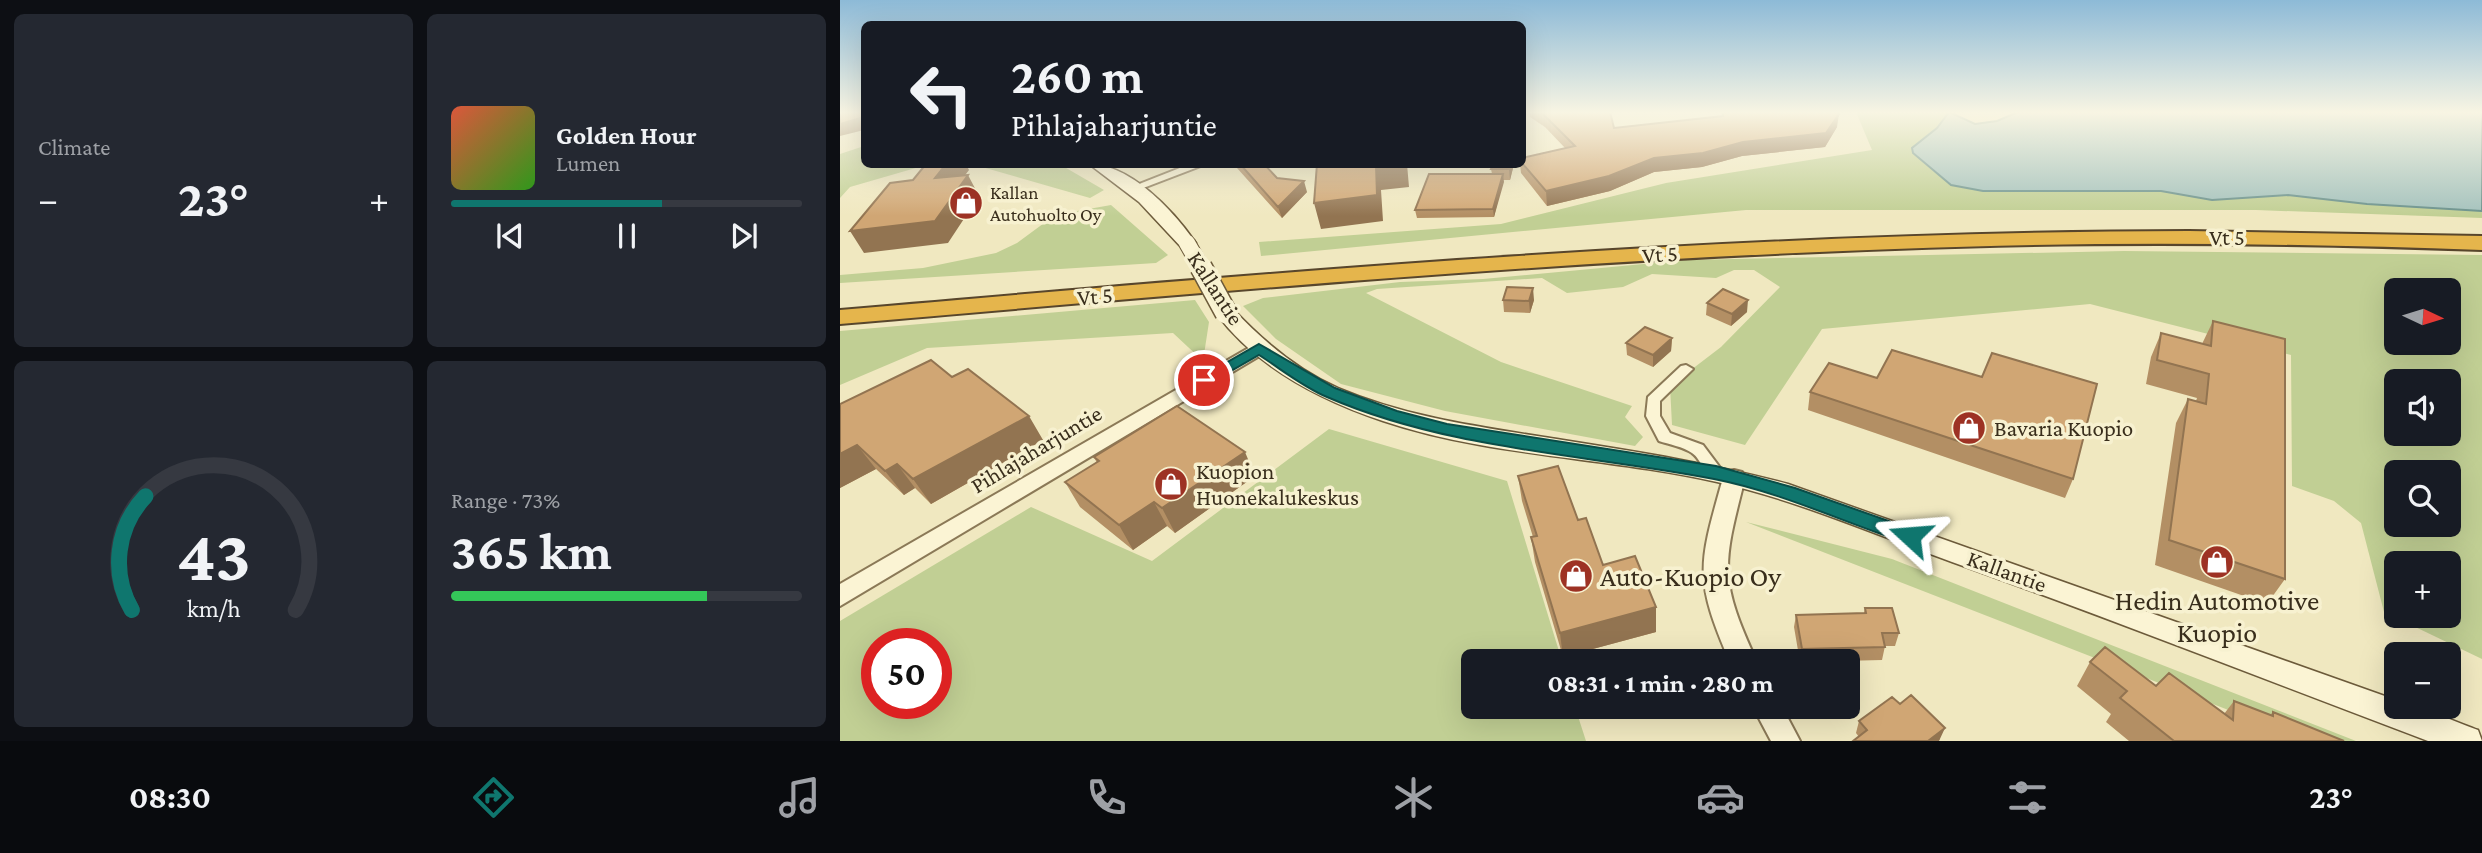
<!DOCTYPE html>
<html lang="en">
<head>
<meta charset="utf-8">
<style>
  body { margin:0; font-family:"Crimson Pro",serif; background:#242831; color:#f1f3f6; height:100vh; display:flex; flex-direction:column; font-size:26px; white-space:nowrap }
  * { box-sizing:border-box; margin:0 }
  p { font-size:23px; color:#9ea1a6 }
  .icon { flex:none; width:38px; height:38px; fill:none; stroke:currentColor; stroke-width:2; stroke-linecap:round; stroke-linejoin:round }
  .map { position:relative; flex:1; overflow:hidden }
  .panel { display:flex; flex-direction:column; gap:14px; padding:14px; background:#0d0f14; width:840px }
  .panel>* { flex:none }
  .hud { position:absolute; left:21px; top:21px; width:665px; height:147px; border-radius:10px; box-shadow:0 7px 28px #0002; background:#171b24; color:#f1f3f6; overflow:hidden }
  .needle { width:46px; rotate:94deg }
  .buttons { position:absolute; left:1544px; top:278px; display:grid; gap:14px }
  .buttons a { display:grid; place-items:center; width:77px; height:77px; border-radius:10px; background:#171b24; box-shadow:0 7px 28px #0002; font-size:35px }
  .speed { position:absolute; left:21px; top:628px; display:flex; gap:14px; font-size:35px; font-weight:700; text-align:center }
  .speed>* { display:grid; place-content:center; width:91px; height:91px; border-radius:50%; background:#171b24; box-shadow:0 7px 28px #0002; line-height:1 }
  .speed .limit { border:10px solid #d22; background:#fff; color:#111 }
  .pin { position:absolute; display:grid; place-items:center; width:60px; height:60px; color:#fff; margin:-30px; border:4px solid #fff; border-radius:50%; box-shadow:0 2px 7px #0007 }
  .me { position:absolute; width:77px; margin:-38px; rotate:289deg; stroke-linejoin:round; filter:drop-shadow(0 0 5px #0008) }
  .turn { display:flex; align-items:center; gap:24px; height:147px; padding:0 35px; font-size:32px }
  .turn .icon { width:91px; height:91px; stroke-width:2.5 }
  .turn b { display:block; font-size:49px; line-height:60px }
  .big { font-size:52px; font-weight:700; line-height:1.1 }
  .panel .tile { flex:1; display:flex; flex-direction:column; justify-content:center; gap:10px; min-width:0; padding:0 24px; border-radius:10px; background:#242831 }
  .panel .dial { align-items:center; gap:0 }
  .dial svg { height:182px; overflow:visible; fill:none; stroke:#363941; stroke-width:7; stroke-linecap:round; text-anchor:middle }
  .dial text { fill:#f1f3f6; stroke:none }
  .song { display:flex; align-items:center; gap:21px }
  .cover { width:84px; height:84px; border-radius:10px; background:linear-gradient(135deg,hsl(10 70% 55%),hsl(110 70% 35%)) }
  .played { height:7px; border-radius:4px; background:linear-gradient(90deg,#0f766e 60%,#363941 60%) }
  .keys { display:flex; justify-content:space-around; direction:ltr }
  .heat { display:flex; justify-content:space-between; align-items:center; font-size:38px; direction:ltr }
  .charge { height:10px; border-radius:5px; background:linear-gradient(90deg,#34c759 73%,#363941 0) }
  .panel .tiles { flex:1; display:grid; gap:14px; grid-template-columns:repeat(2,1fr) }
  .trip { position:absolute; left:621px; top:649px; width:399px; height:70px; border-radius:10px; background:#171b24; box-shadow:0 7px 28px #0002; font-weight:700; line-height:70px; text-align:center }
  .tab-bar { display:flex; height:112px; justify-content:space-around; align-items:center; background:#090b0e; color:#9ea1a6 }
  .tab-bar .icon { width:49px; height:49px }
  .tab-bar .on { color:#0f766e }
  .tab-bar b { font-size:32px; color:#f1f3f6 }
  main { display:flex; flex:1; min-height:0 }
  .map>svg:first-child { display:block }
</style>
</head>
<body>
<main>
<section class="panel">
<div class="tiles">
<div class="tile"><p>Climate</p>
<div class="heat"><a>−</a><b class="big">23°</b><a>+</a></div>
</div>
<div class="tile">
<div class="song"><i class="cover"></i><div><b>Golden Hour</b><p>Lumen</p></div></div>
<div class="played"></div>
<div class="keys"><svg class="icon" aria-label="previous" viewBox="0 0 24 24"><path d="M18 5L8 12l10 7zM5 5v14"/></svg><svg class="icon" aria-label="pause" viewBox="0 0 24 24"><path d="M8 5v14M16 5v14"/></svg><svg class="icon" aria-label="next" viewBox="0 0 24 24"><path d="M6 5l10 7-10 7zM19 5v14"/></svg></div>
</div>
<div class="tile dial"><svg viewBox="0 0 100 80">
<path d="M14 69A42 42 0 1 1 86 69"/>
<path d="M14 69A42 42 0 0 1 20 19" stroke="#0f766e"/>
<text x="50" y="56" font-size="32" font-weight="700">43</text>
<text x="50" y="72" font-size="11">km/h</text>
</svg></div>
<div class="tile"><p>Range · 73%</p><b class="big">365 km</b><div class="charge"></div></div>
</div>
</section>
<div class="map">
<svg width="1642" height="741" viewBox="0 0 1642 741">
  <rect width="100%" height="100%" fill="#f0e8c0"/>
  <path fill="#c1cf94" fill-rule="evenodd" d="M1016 112H1109L1098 128 1073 148V153L1093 171 1143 191H1321L1372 200 1448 195 1527 204 1642 211V218L1416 210H906L421 256 419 242 661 224 826 183 1032 150Z
    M24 146V164L86 165 10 187 0 198V154Z
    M135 165H221L264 190 250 198Z
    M271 205 328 255 316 263 0 283V275L83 268 156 253 177 243 215 215Z
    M1284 251 1642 255V659L1544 612 1521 523 1494 501 1452 486 1451 355 1250 304 982 329 905 445 832 425 830 386 881 347 940 287 914 270H894L876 278 812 274 783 287 727 293 702 278 537 289 526 293 661 362 792 406 785 417 803 437 795 446 605 411 501 384 436 339 403 306 423 298 560 282 643 279 846 260ZM1556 290H1608V343H1556ZM1556 382H1608V434H1556ZM1556 472H1608V525H1556ZM1556 564H1608V616H1556Z
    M355 300 369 322 363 361 333 333 87 348 0 385V331Z
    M489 429 667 481 722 661 634 662V707H735L746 741H0V621L191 507 312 561ZM37 644H96V704H37Z
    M906 522 1052 559 1516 741H1468Z"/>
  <path fill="#a4c2bd" stroke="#6a918c" stroke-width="2" d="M1109 112 1135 124 1157 121 1178 112H1642V211L1527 204 1448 195 1372 200 1321 191H1143L1111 185 1073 153 1072 148 1097 128Z"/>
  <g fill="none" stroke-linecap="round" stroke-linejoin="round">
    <g stroke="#8b7957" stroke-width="4">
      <path id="minor" d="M350 164H366L298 190H290L289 188Z
        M846 365 853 369 820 401V416L830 433 863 445 884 473 882 477C864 482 864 461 852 453 844 447 828 444 819 441L806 416 808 397 841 366Z"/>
    </g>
    <g stroke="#8b7957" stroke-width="4">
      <path id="tertiary" d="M419 342 428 348 426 352 0 606V584Z
        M894 470 902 472 905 478C883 565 878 578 917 662H890C853 577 859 564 883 478L886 472Z
        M913 707H942L960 741H931Z"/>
    </g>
    <g stroke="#6c5a3a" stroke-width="3">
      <path id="secondary" d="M249 164C290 164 333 210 356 243L353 247H341L299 202Z
        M386 307 393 309C423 341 457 370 498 388 564 416 633 426 704 437 786 450 867 462 948 484L1556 700V707C1584 707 1611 720 1638 730L1642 741H1588C1429 681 1271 619 1112 562 1034 534 957 500 877 482 767 457 650 457 543 421 480 400 417 368 376 313Z"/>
    </g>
    <g stroke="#58462c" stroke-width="4">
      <path id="motorway" d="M1349 231 1642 236V250C1446 243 1251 241 1055 249 703 261 351 294 0 324V310C449 271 898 232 1349 231Z"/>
    </g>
    <use href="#minor" fill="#fbf4d4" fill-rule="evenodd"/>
    <use href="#tertiary" fill="#fbf4d4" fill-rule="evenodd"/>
    <use href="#secondary" fill="#fbf4d4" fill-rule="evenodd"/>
    <use href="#motorway" fill="#e5b54c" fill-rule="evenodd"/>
    <g stroke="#6c5a3a" stroke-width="18" stroke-linecap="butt">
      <path id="secondary-bridge-far1" d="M347 243 362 269"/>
    </g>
    <g stroke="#6c5a3a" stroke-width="24" stroke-linecap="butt">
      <path id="secondary-bridge" d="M361 267 386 313"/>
    </g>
    <use href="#secondary-bridge-far1" stroke="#fbf4d4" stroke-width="16"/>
    <use href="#secondary-bridge" stroke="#fbf4d4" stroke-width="21"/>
  </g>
  <path fill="#b38f64" d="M689 112H770L774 128 882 116 881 112H997V127L985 147 902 156 862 167 814 172 770 191 707 206 681 173 680 164H682V158L725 148 705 127 690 117Z
    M396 164H424L437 178 467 192 442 218 397 168Z
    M653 164H674L670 180H663L654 217 577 218 575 210 652 174 651 169Z
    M663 300H694L690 313 664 312Z
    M867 303 907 312 891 326 866 315Z
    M1373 321 1445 579 1427 604 1315 565 1336 423 1348 399 1356 401 1357 398 1306 384 1311 357 1321 333 1362 344Z
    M832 338 831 351 813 367 787 355 786 343Z
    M112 377 203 440 91 504 75 488 64 495 36 469 0 488V404Z
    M970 392 1233 479 1225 498 968 410Z
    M254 457 415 476 335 533 327 526 293 550 240 507 225 482 257 463Z
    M678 476 738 520 763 565 816 607V632L723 657 695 562 691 537H693L682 501Z
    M1025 608 1059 633 1055 646H1045L1042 660 960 662 954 627 956 615 1024 613Z
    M1250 662 1316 686 1384 714 1394 701 1430 715 1433 712 1504 741H1289L1266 722 1271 714 1237 686Z
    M1060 704 1100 740 1019 737 1016 733 1019 721Z"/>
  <path fill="#927451" d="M999 114 997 127 985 147 902 156 862 167 814 172 770 191 707 206 706 191 814 158 903 142Z
    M24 117V130L0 136V124Z
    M106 164H126L129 170 107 199 95 178Z
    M567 164 569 187 541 190 543 221 481 229 474 203 536 165Z
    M670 164H674L670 180 669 169Z
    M663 174 664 182 654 217 653 209Z
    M128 175 139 196 108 243 24 253 10 231Z
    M464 181 467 192 442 218 438 207Z
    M693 288 694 300 690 313 689 301Z
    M908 300 907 312 891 326 892 314Z
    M832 338 831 351 813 367V355Z
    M189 416 203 440 91 504 73 479Z
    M17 445 36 469 0 488V454Z
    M405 452 415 476 335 533 322 508Z
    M57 464 75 488 64 495 45 471Z
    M314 502 327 526 293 550 279 525Z
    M816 607V632L723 657 720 633Z
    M1105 728 1099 741H1088Z"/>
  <path fill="#d0a674" stroke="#927451" stroke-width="2" d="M0 112H24V117L0 124Z
    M701 112H770L774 128 883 116V112H997L999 114 986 133 903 142 863 153 814 158 769 176 706 191 682 163V158L735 146Z
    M86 164H106L95 178 128 175 95 221 10 231 50 183 73 180Z
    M400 164H424L437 178 464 181 438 207Z
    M477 164H540L536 165 537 195 474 203Z
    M653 164H670L669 169H651Z
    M589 174H663L653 209 575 210Z
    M667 287 693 288 689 301 663 300Z
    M883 289 908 300 892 314 867 303Z
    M1373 321 1445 339V579L1329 540 1348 399 1366 404 1369 374 1317 360 1321 333 1371 346Z
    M805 327 832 338 813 355 786 343Z
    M1052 350 1142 377 1152 353 1257 384 1233 479 970 392 989 363 1037 378Z
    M91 360 112 377 128 369 189 416 73 479 57 464 45 471 17 445 0 454V404Z
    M337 406 405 452 322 508 314 502 279 525 225 482 259 461 254 457Z
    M718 466 738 520 746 518 763 565 795 556 816 607 720 633 691 537 697 536 678 476Z
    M1025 608H1052L1059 633H1042L1045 647 962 649 956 615 1026 613Z
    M1265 647 1316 686 1329 673 1393 720 1394 701 1433 716V712L1504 741H1334L1280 698 1287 691 1250 662Z
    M867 657V662H808V660Z
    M1071 695 1105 728 1088 741H1013L1027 730 1019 721 1052 697 1060 704Z"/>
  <linearGradient id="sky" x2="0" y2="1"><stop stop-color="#8dbad7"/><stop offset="0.52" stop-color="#f8f5e3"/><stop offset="1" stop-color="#f8f5e3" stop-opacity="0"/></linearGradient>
  <rect width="1642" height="216" fill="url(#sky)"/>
  <path fill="#0f766e" stroke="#0a4d48" stroke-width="2" d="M419 344 495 388 557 411 607 424 876 466 955 488 1077 531 1080 536 1077 542 1070 544C1005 523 941 492 874 479 745 454 609 450 487 397 463 387 441 369 419 355L370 383 364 385 356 380Z"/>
  <defs>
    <g id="shop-disc" transform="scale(1.75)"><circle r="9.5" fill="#9d3224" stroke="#f7f1d0"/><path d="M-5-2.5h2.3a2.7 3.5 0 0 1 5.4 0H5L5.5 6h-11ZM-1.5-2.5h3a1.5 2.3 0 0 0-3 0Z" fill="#fff"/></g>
  </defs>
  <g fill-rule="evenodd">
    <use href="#shop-disc" x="126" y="203"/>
    <use href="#shop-disc" x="1129" y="428"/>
    <use href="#shop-disc" x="331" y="484"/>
    <use href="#shop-disc" x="1377" y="562"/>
    <use href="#shop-disc" x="736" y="576"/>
  </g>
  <g text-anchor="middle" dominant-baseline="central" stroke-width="7" stroke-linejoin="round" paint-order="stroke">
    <g font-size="19" fill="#392e1c" stroke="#f7f1d0" text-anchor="start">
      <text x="150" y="192">Kallan<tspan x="150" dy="22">Autohuolto Oy</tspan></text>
    </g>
    <g font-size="23" fill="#392e1c" stroke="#f7f1d0">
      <text x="1387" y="237">Vt 5</text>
      <text transform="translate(820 254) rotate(-4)">Vt 5</text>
      <text transform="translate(376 288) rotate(57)">Kallantie</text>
      <text transform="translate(255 296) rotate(-5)">Vt 5</text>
      <text transform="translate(196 449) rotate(-31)">Pihlajaharjuntie</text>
      <text transform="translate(1167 571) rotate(20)">Kallantie</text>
    </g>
    <g font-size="23" fill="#392e1c" stroke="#f7f1d0" text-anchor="start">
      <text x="1154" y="428">Bavaria Kuopio</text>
      <text x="356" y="471">Kuopion<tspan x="356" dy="26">Huonekalukeskus</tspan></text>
    </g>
    <g font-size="28" fill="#392e1c" stroke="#f7f1d0" text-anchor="start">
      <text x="760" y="576">Auto-Kuopio Oy</text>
      <text x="1377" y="600" text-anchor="middle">Hedin Automotive<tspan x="1377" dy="32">Kuopio</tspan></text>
    </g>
  </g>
</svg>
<div class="buttons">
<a><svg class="needle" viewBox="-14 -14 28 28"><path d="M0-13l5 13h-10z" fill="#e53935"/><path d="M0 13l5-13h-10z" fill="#9ea1a6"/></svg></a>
<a><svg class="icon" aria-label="sound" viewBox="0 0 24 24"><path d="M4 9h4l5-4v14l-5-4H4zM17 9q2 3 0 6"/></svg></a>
<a><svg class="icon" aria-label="search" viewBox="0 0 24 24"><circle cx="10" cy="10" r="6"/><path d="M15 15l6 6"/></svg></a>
<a>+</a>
<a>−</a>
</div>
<div class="speed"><div class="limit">50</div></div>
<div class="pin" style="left:364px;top:380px;background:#d93025"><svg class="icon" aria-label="arrive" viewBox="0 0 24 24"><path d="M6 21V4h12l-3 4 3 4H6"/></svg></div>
<svg class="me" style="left:1070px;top:536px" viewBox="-20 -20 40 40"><path d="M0-17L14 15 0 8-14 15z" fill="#0f766e" stroke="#fff" stroke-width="4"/></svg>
<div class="trip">08:31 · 1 min · 280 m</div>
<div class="hud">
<div class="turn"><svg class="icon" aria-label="left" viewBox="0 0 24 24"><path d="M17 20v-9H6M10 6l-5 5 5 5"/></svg><div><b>260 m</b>Pihlajaharjuntie</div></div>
</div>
</div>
</main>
<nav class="tab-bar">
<b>08:30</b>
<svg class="icon on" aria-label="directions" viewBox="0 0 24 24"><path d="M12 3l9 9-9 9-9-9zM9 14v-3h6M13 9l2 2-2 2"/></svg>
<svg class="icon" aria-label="music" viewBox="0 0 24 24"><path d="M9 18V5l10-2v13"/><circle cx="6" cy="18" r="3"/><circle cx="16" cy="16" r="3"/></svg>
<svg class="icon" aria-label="phone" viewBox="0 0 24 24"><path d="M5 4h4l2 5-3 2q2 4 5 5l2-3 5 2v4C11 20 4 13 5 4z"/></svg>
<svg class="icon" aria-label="climate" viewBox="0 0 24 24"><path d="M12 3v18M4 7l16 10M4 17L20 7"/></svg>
<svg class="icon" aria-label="car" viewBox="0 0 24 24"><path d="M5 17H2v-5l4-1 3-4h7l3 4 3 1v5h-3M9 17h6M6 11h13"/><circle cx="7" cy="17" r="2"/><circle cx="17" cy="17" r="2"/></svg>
<svg class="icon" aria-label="filters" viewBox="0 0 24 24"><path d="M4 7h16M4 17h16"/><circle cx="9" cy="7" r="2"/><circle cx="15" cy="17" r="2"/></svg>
<b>23°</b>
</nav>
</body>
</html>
